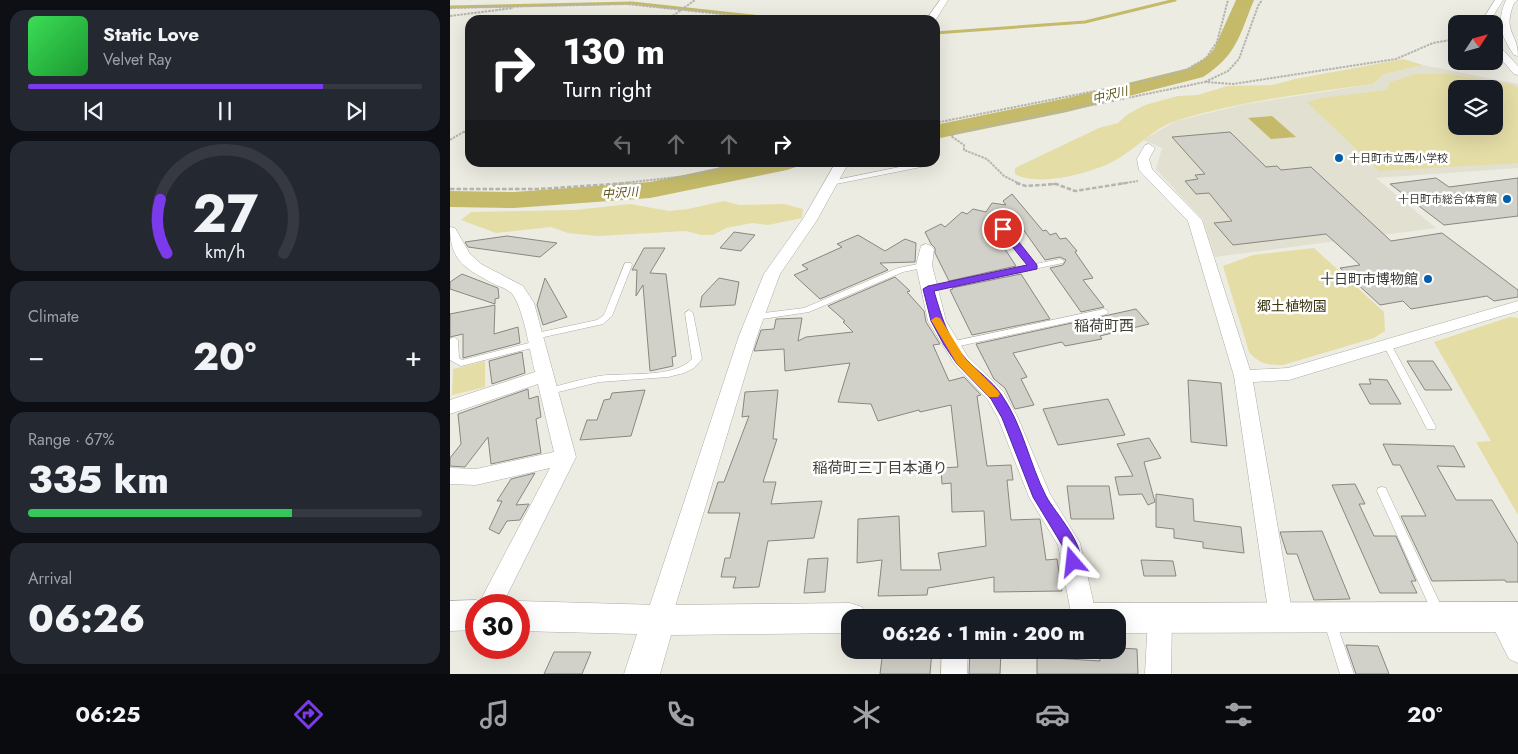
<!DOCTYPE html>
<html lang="en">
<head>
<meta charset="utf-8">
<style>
  body { margin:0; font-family:Jost,"Noto Sans JP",sans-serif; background:#242831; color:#f1f3f6; height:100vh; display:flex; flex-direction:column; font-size:19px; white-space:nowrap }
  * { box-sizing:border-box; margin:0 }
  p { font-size:16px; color:#9ea1a6 }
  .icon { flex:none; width:28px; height:28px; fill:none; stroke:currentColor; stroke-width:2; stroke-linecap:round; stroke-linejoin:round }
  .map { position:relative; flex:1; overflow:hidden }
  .drawer { display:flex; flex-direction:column; gap:10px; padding:10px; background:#0d0f14; width:450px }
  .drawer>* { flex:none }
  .hud { position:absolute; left:15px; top:15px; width:475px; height:152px; border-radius:15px; box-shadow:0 5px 20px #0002; background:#202124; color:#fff; overflow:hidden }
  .needle { width:32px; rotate:54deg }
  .controls { position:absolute; left:998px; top:15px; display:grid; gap:10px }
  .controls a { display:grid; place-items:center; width:55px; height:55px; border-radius:10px; background:#171b24; box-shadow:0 5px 20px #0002; font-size:25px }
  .speed { position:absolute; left:15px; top:594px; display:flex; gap:10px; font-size:25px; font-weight:700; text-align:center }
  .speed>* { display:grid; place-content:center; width:65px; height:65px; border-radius:50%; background:#171b24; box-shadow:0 5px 20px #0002; line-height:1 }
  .speed .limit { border:8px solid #d22; background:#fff; color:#111 }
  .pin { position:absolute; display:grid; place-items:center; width:42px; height:42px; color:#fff; margin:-21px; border:2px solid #fff; border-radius:50%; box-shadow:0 1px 5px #0007 }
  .me { position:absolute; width:55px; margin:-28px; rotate:343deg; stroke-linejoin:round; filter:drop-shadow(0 0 4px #0008) }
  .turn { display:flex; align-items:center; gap:18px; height:105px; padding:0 15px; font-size:22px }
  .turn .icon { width:65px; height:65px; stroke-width:2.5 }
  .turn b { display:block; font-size:35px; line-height:42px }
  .lanes { display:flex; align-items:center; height:48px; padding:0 15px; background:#0003; justify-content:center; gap:25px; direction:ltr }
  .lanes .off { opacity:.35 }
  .big { font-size:38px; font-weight:800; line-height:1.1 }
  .drawer .widget { flex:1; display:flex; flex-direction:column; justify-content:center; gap:8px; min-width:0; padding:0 18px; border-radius:15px; background:#242831 }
  .drawer .dial { align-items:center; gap:0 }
  .dial svg { height:130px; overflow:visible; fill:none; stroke:#363941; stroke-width:7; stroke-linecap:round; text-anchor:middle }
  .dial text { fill:#f1f3f6; stroke:none }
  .song { display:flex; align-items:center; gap:15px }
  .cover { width:60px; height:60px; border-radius:8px; background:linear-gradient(135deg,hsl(130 70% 55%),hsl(130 70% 35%)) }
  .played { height:5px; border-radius:2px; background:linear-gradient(90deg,#7c3aed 75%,#363941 75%) }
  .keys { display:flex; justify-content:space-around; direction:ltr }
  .heat { display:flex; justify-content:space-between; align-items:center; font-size:28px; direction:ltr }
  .charge { height:8px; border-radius:4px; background:linear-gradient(90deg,#34c759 67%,#363941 0) }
  .trip { position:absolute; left:391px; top:609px; width:285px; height:50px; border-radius:15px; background:#171b24; box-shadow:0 5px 20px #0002; font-weight:800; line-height:50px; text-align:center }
  .tabs { display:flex; height:80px; justify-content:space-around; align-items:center; background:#090b0e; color:#9ea1a6 }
  .tabs .icon { width:35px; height:35px }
  .tabs .active { color:#7c3aed }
  .tabs b { font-size:22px; color:#f1f3f6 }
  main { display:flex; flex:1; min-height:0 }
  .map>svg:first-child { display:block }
</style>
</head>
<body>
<main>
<section class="drawer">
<div class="widget">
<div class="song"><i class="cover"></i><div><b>Static Love</b><p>Velvet Ray</p></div></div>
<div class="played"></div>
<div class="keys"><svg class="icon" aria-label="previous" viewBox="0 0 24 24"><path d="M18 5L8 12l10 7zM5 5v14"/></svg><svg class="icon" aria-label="pause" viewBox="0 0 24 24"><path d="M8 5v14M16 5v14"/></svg><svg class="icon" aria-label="next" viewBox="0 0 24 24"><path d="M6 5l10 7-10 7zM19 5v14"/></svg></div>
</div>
<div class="widget dial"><svg viewBox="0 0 100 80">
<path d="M14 69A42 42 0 1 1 86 69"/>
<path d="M14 69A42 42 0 0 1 10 36" stroke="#7c3aed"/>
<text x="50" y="56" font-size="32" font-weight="700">27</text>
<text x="50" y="72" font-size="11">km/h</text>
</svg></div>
<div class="widget"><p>Climate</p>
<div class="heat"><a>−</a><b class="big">20°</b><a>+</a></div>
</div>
<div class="widget"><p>Range · 67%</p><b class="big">335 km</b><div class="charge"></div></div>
<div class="widget"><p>Arrival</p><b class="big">06:26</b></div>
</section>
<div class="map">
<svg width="1068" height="674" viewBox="0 0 1068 674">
  <rect width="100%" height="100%" fill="#ecece3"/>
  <path fill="#e2e0d0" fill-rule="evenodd" d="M973 65 1068 84V168L926 178 986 228 765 257 753 220 706 169 712 148 693 140 726 121 796 104 923 84 934 74ZM1006 89H1044V126H1006Z"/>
  <path fill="#e4dda6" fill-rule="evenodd" d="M953 59 973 65 934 74 923 84C858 93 791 101 728 120 702 128 684 152 660 163 637 174 587 187 565 174V168L649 128 668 123 678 114 695 105 728 96 748 95 777 86 822 85 845 79Z
    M966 74H999L1064 85 1068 88V163L929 171 857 102 871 98 937 90 940 82ZM1006 89H1044V126H1006Z
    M274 201 289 205 334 204 353 209 352 218 318 225 302 223 276 228 263 235H251L236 231 147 236 118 233 101 227 46 233 11 220 21 212 125 210 180 204 219 211 238 209Z
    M864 248 934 312 935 331 924 338 833 365C818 365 809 364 799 352L773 266 803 255Z
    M1060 317 1068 318V515L1026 442 1041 441 984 342Z
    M35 361V387L2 395 3 369Z"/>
  <path fill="#c4ba69" d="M822 116 846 137 821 139 798 118Z"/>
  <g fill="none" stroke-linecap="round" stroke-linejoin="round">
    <path stroke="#c4ba69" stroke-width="3" d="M0 7 182 3 340 20
      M485 33 635 22 725 0"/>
    <path fill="#c4ba69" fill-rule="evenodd" d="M786 0H804C789 36 787 55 753 77L617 112 485 139V125L617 98 739 68 756 58 764 49Z
      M296 162H350L346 167 337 170 200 198 64 208 0 207V191L64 192 200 182Z"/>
  </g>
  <path fill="#d2d1c9" stroke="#888780" d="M780 132 816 167 827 166 831 170 861 167 941 241 992 233 1068 290V297L1044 301 1037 296 961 309 953 301 930 305 890 268 910 265 876 234 783 245 764 223 782 221 759 193 746 194 735 181 748 179 745 175 755 174 722 137Z
    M986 178 999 187 1068 178V216L994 225 940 184Z
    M562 194 593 231 596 230 600 235 606 233 610 239 616 238 627 251 625 252 643 278 633 280 654 307 631 312 600 268 613 265 616 260 610 257 595 260 560 211 551 225 544 232 566 266 499 281 485 253V248L481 244 475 232 491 224 495 227 512 212 517 214 523 209 536 212 542 203 556 205 553 201Z
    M284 232 305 235 291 251 270 248Z
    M408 235 435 251 455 239 466 243 465 262 430 263 438 270 370 299 344 275 358 269 352 265 392 247 387 244Z
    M57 236 107 243 90 257 18 247 15 242Z
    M194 248H215L200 273 216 274 226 356 222 357 223 366 200 371 193 285 186 296 187 270H182Z
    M12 274 48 288 49 298 45 299V304L0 289V282Z
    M571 274 600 319 522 335 500 290 503 289 502 288Z
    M445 277 460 291 457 292 474 311 476 322 490 344 483 345 499 381 514 377 531 395 527 396 537 466 561 465 563 480H557L561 520 590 519 596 560 607 559 612 591 544 592V577L478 588 477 595 428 596 432 560 407 563 408 519 449 516 451 570H491L488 553 536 546 534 511 502 512 501 483 492 484 491 468 508 467 501 405 470 412 469 410 428 421 421 404 388 402 400 363 335 371 334 349 304 351 311 330 324 329 326 319 352 318 348 341 356 337 403 332 393 322 395 321 378 306Z
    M95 278 117 317 93 325 87 305Z
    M269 278 289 282 285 305 250 307 252 296Z
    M45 305 44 334 68 327 70 343 13 358V334L0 337V314Z
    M686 309 699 324 650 336 652 339 615 346 612 342 563 353 577 377 571 379 584 405 565 409 555 388 544 379 526 344Z
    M72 352 75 373 42 384 39 361Z
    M957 361H983L1002 390H975Z
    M919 379 937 380 951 404H920L909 384H921Z
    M738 380 771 383 777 446 741 442Z
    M78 389 79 399 88 396 91 417 86 419 91 453 41 464 38 437 15 467 0 466V458L11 444 8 414Z
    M195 390 181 436 130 440 137 420H147L154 400 160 399 162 393Z
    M328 390 323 439H327L313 482H326L321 504 372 501 364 538 318 541 309 587 283 588 286 577H271L275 558H280L290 513H258L268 482H274L299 416 292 417 295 392Z
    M658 399 675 435 608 445 593 409Z
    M699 438 711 458 694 462 705 502 698 505 692 494 669 495 665 477 683 476 667 444Z
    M933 444 1004 446 1015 467 987 466 1006 500H1042L1068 544V582H1056L1055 580 982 581 951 516H976L950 465H943Z
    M85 473 66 505 79 504 70 520 57 521 49 534 39 529 52 501H47L61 479Z
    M905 484 915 504H909L924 536H946L966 581H961L967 593H930L882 485Z
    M617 486H659L664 519H621Z
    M706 494 743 499 744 521 791 527 794 553 753 548V542L724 538V529L706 527Z
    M872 531 900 599 864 600 847 554H837L830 532Z
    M378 558 375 592 354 593 358 559Z
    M691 560 723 561 726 576H694Z
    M896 645 928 646 939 674H906Z
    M668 648 687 649 688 674H587V657L650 661 649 650H668Z
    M433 650H482L480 674H430Z
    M520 650H551L550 674H519Z
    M104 652H141L132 674H94Z"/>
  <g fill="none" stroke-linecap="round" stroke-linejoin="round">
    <g stroke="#adada5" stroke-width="1">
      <path id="lane" d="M474 162 484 163 481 165 381 185 378 183 381 181Z
        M550 227H556L585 264 610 259 614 261 613 263 478 291H475L474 289 478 287 578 265 550 231Z
        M175 263H181L182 265 162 316 153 324 85 339 82 338 81 336 82 334 147 320 154 315Z
        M474 263H477L478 265 477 267 453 272 359 312 306 320 302 317 306 314 354 308 448 268Z
        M654 309 657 310 658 312 657 314 500 348 496 345 500 342Z
        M239 310 243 313 252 359 244 368 234 373 218 377 149 382 100 394 95 391 97 389C114 384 132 379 149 376 175 372 224 379 242 359L235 313Z
        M4 337 8 340 9 358 12 360 87 341 91 344 90 346 11 366 0 360V339Z
        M938 343 942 346 986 427 985 429H977L976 427 934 346Z
        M932 487 936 488 937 491 994 612 992 616 988 617 984 616 982 612 927 491 928 488Z
        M880 616 884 618 886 622 904 674H890L874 622 876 618Z"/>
    </g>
    <g stroke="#adada5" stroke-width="1">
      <path id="street" d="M490 0H498L485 21 476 20Z
        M1045 0H1053L1043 16 1045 24H1035V16Z
        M1056 0H1068L1064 3C1052 33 1068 32 1068 56L1064 55C1051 36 1046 22 1056 0Z
        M1044 38 1047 39 1053 50 1068 66V75L1064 74 1044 51Z
        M699 144 705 148 699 159 702 169 752 220 800 370 838 368 1068 301V311L839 380 803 382 843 617 840 625 831 628 822 625 819 617 784 376 738 221 689 170 687 159 695 145Z
        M386 162H399L367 220 330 274 307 336 221 620 217 628 208 631 199 628 195 620 289 336 314 274 353 219Z
        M0 227 5 228 20 254 31 264 73 286 84 303 126 457 52 605H28L100 468 26 485 0 484V468L26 469 104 452 88 384 0 414V400L85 372C80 352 74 311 63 295 59 290 52 287 46 285 17 269 0 263 0 227Z
        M476 244 481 246 484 249 482 265 496 321 518 357 553 391 568 418 600 494 630 543 647 618H622L608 545 579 497 548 418 538 400 505 365 478 321 466 265 471 246Z
        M710 606 719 609 722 617 721 674H695L698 617 701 609Z
        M1050 606 1059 609 1068 626V663L1059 659 1038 617 1041 609Z
        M492 650H518L517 674H491Z"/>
    </g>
    <g stroke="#adada5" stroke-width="1">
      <path id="secondary" d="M26 600 38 605H26V630L0 631V601Z
        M69 601 208 605 400 603 412 607 417 618H400V633L221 635 210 674H174L187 634 69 631V605H59Z
        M1068 602V632L668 633V618H624L629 607 641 603Z"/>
    </g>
    <path stroke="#b5b5ad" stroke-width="2" stroke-dasharray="2.5 1" stroke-linecap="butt" d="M0 8 177 4 327 20
      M0 16 63 8
      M217 20 245 0
      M755 82 778 71 789 59 808 6 812 0
      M485 123 695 81 736 70 756 58 767 42 778 0
      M13 132H20
      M0 140 20 128
      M165 184 236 176 296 162
      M570 184 554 176 537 159 514 150V145L501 136 506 133 755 82 783 84 946 59 983 43 1006 39
      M599 184H607
      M669 184 688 181"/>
    <path stroke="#b5b5ad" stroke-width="2.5" stroke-dasharray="4.5 2" stroke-linecap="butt" d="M566 183 576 186 606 184 625 191 676 183
      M0 189H89L179 183"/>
    <use href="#lane" fill="#fff" fill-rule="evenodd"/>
    <use href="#street" fill="#fff" fill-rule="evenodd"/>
    <use href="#secondary" fill="#fff" fill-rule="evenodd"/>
  </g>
  <path fill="#7c3aed" stroke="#51269a" d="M553 226 557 227 587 265V269L484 291C491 315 498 340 516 359 527 371 542 381 551 394 573 425 579 463 596 496 605 513 638 547 629 566L623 568 618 566 612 545 583 497 552 418 541 399 507 364 494 345 481 321 473 289 478 286 577 265 548 229Z"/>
  <path fill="#f59e0b" d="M486 317 490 318 515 358 548 391 550 394 548 397H539L507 364 481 320Z"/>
  <g fill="#035fac" stroke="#fff" stroke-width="2">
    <circle cx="889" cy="158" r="5"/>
    <circle cx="1057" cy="199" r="5"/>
    <circle cx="978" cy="279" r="5"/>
  </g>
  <g text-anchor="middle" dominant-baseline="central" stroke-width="5" stroke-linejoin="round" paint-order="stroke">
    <g font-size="11" fill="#383834" stroke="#fff" text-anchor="start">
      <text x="899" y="158">十日町市立西小学校</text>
      <text x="1047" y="199" text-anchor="end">十日町市総合体育館</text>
    </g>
    <g font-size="12" font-style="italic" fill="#5a5315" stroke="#fff">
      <text transform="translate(660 95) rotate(-14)">中沢川</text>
      <text transform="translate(170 193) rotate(-4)">中沢川</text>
    </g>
    <g font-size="14" fill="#383834" stroke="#fff" text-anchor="end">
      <text x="968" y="279">十日町市博物館</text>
    </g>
    <g font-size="14" fill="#3a3612" stroke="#fff">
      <text x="842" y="306">郷土植物園</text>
    </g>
    <g font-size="15" fill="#42413a" stroke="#fff">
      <text x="654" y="326">稲荷町西</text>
      <text x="430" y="468">稲荷町三丁目本通り</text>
    </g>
  </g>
</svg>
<div class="controls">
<a><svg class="needle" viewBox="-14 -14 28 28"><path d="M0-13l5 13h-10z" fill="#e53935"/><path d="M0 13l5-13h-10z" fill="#9ea1a6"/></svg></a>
<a><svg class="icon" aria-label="layers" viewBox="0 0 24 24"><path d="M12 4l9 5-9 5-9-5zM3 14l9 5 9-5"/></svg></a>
</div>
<div class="speed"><div class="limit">30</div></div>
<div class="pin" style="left:553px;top:229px;background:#d93025"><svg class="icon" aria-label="arrive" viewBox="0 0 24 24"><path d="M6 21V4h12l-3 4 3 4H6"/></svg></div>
<svg class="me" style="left:623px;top:562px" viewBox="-20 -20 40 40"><path d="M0-17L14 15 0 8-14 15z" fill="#7c3aed" stroke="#fff" stroke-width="4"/></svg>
<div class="trip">06:26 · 1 min · 200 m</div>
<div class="hud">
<div class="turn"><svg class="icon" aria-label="right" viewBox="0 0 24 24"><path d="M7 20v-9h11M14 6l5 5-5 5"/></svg><div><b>130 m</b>Turn right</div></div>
<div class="lanes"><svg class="icon off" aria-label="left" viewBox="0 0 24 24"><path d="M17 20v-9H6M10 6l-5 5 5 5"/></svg><svg class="icon off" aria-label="ahead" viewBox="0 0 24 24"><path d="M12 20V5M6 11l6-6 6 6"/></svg><svg class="icon off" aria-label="ahead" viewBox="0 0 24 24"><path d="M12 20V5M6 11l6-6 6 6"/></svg><svg class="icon" aria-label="right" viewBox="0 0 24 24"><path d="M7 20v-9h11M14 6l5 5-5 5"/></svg></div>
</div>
</div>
</main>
<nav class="tabs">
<b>06:25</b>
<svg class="icon active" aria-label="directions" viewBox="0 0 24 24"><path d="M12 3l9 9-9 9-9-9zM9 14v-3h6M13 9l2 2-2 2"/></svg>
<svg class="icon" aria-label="music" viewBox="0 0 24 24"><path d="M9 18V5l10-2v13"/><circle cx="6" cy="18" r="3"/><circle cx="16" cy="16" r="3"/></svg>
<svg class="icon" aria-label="phone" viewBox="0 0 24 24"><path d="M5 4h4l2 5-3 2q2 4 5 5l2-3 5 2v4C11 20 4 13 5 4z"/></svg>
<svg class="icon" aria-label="climate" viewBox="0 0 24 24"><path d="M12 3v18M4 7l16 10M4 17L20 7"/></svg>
<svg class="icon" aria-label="car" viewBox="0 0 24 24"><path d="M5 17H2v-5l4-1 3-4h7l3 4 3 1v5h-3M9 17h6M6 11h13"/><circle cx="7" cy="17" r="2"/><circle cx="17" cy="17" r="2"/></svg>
<svg class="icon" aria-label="filters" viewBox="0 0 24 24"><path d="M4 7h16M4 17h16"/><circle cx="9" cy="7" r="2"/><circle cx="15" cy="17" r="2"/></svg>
<b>20°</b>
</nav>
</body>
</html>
